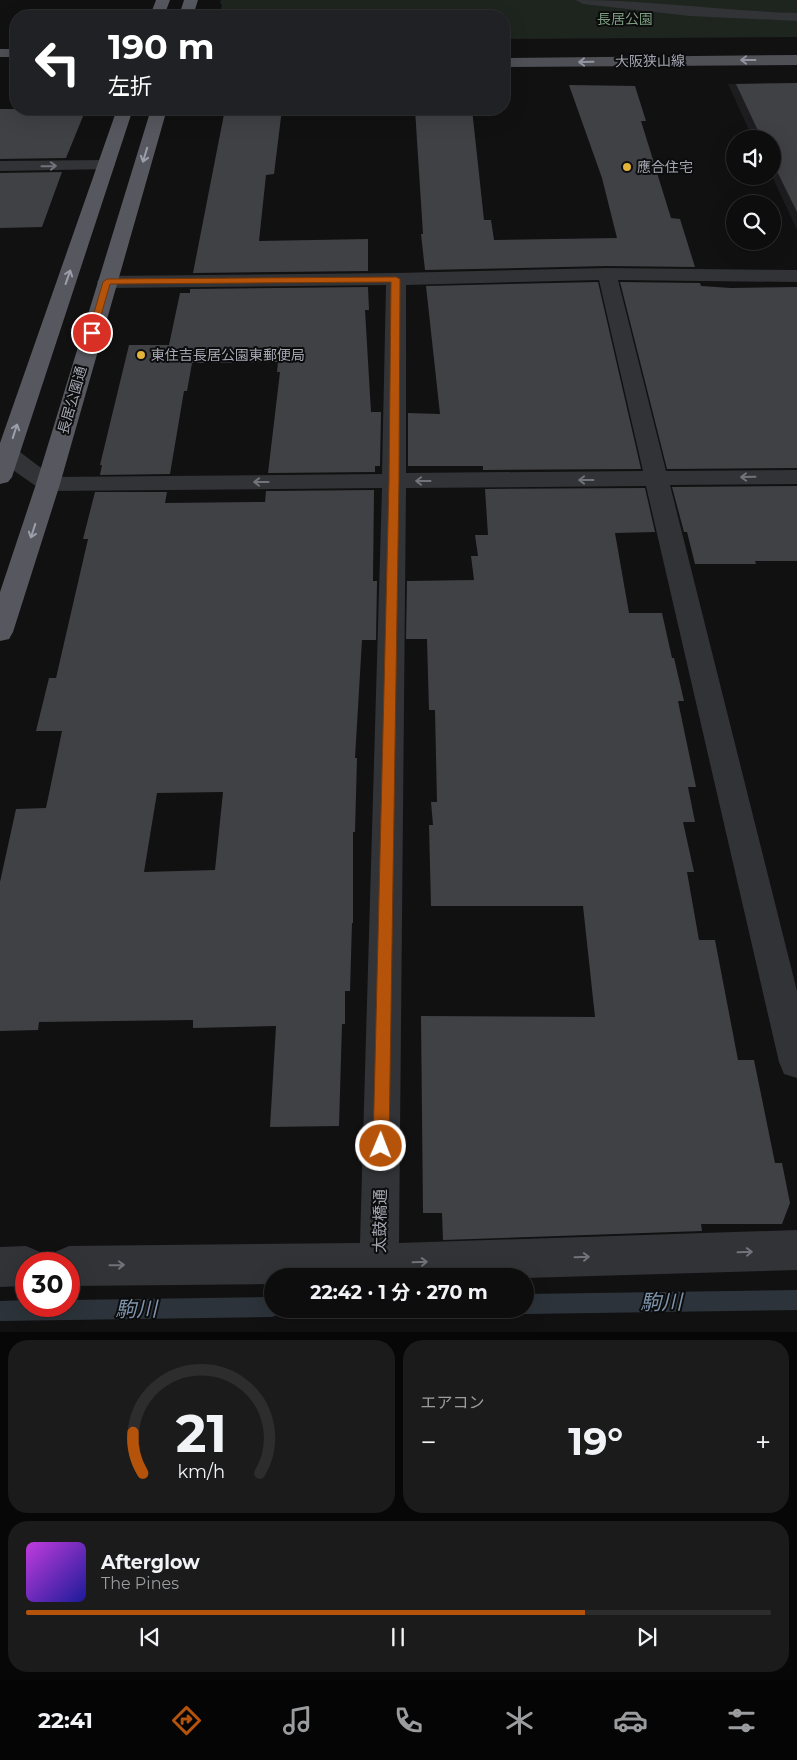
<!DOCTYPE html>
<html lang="ja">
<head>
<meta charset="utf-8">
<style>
  body { margin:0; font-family:Montserrat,"Noto Sans JP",sans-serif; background:#1b1b1c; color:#f1f3f6; height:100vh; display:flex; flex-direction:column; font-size:19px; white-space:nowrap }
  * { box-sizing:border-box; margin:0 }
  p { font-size:16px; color:#9a9c9e }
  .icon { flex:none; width:28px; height:28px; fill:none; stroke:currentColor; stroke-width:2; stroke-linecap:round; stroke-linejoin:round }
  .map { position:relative; height:1332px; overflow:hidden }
  .sheet { display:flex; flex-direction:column; gap:8px; padding:8px; background:#070708; flex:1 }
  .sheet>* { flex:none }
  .hud { position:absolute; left:10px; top:10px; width:500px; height:105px; border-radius:20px; box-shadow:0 5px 20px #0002,0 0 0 1px #2d2d2e; background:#202124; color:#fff; overflow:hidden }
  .controls { position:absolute; left:726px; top:130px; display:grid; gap:10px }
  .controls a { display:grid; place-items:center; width:55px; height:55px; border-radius:50%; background:#0d0d0e; box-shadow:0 5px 20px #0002,0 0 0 1px #2d2d2e; font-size:25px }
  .speed { position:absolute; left:15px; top:1252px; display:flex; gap:10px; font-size:25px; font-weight:700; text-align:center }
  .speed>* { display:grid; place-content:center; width:65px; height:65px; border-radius:50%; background:#0d0d0e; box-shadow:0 5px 20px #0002,0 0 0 1px #2d2d2e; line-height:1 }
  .speed .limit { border:8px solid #d22; background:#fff; color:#111 }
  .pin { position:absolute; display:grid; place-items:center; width:42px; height:42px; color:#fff; margin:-21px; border:2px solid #fff; border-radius:50%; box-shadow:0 1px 5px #0007 }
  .me { position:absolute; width:55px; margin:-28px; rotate:1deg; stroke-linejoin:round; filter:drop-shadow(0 0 4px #0008) }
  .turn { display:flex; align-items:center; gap:18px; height:105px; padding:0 15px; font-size:22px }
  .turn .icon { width:65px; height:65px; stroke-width:2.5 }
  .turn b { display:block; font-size:35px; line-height:42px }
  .big { font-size:38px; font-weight:700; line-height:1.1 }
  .sheet .card { flex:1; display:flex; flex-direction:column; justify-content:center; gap:8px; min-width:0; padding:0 18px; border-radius:20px; background:#1b1b1c }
  .sheet .dial { align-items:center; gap:0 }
  .dial svg { height:130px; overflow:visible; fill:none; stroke:#2d2d2e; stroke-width:7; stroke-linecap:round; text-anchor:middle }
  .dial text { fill:#f1f3f6; stroke:none }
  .song { display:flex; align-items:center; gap:15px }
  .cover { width:60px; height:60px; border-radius:8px; background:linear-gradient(135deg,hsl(290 70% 55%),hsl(240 70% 35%)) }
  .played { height:5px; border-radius:2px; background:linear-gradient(90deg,#b45309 75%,#2d2d2e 75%) }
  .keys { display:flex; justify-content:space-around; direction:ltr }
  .heat { display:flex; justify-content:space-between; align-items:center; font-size:28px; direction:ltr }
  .sheet .tiles { flex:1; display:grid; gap:8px; grid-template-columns:1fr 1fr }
  .card:last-child { grid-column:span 2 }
  .trip { position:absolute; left:264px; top:1268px; width:270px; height:50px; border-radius:25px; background:#0d0d0e; box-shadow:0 5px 20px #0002,0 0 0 1px #2d2d2e; font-weight:700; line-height:50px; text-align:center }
  .tab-bar { display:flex; height:80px; justify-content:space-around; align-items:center; background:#050506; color:#9a9c9e }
  .tab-bar .icon { width:35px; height:35px }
  .tab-bar .current { color:#b45309 }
  .tab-bar b { font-size:22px; color:#f1f3f6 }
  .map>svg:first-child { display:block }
</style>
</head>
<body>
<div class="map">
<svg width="797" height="1333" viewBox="0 0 797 1333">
  <rect width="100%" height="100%" fill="#111112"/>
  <path fill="#1d1d1f" d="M797 83V230L772 176V139H753L728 84Z"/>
  <path fill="#1e251f" d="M221 0H797V37L504 39V16H219L222 5 220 3Z"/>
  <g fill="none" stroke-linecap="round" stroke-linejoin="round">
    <path fill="#2c333a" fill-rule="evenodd" d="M797 1290V1310L525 1314 517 1309H525V1294Z
      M272 1297V1309H281L279 1314 272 1317 0 1321V1301L26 1300V1306H69V1300Z"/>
  </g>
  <path fill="#404145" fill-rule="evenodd" d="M797 83V212L772 161V139H762L736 84Z
    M569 85 635 86 646 121H641L671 218 680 219 695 267 607 266 425 270 421 234H423L415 109H472L484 220H491L494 240 617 238 602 178Z
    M0 109H86L66 158 0 159Z
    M225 109H282L274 174 266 175 259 241 368 239V271L193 273Z
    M62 172 42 227 0 228V173Z
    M598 282 641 469 483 470V466H408V413L440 414 426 286Z
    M620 282 700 283 701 286 731 288 797 287V468L667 469Z
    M368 287 369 310H365L371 412H381L380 466H375V472L268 473 280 372H277L278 362 192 363 187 391H184L170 474 100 475 102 465H100L129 345H169L180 293H190V289Z
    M797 486V561H755L756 564H695L687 532H684L672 487Z
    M645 488 655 532 615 533 629 613H662L672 658H674L684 701H678L696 787H688L695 822H683L694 872H687L699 940H715L738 1060H754L775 1163H782L790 1203 782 1224H701L702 1231 443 1240 442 1213H423L421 1016 595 1017 583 906H431L429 825H433L431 802H437L435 710H429L427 639H406L407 581 474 580 471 556H478L475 535H488L485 489Z
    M374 490 373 581H377L376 640H362L355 758H357L355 832H353V923H352L350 991H345V1024H342L339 1126 270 1127 276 1026 193 1028V1020L39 1022 38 1030 0 1031V882L16 809 46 808 62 731H36L49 678H56L88 539H83L95 492H167L165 503 265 502 266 491ZM223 792 215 870 144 872 157 793Z"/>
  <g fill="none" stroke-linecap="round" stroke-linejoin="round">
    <path fill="#323337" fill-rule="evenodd" d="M576 0C650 0 723 11 797 13V21L690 16 583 4Z"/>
    <path fill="#323337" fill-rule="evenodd" d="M106 160 112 161 115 165 112 169 0 171V161Z
      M607 268 797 270V282L618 280 666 471 797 470V484L670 485 797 991V1078L784 1074 779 1062 646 486 406 488 399 1243 797 1230V1270L525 1278V1276H272V1284L69 1286V1264H50L55 1252 69 1246 360 1243 382 488 48 491 40 489 0 461V447L16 449 53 477 382 474 386 285 107 288 100 286 97 282 100 278 107 276 396 273ZM599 280 643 471 406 473V285Z
      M26 1246 40 1252 45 1264H26V1286L0 1287V1247Z"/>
    <path fill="#4f5056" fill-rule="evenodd" d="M0 49H16V57H0Z
      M797 55V65L504 67V58Z"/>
    <path fill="#57585f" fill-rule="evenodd" d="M156 0H170L164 16H150Z
      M184 0H198L193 16H179Z
      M117 109H133L12 477 8 482 0 484V443Z
      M151 109H167L60 484 13 632 9 639 0 641V592L36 484Z"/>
  </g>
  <defs><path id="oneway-shaft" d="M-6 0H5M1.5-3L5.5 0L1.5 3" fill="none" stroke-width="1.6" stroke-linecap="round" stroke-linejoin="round" transform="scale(1.25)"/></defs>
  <g stroke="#9396a0">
    <use href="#oneway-shaft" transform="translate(748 60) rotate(180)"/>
    <use href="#oneway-shaft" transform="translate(586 62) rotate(179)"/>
  </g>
  <g stroke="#9c9faa">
    <use href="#oneway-shaft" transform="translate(145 155) rotate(107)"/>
    <use href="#oneway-shaft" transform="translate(68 277) rotate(-71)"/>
    <use href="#oneway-shaft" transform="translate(15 431) rotate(-72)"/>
    <use href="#oneway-shaft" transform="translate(33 531) rotate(108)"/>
  </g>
  <g stroke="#71737b">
    <use href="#oneway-shaft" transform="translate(49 166) rotate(-1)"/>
    <use href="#oneway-shaft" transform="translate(748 477) rotate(179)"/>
    <use href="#oneway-shaft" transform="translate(586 480) rotate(180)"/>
    <use href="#oneway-shaft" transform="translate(423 481) rotate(180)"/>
    <use href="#oneway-shaft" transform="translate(261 482) rotate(180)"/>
    <use href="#oneway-shaft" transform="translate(745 1252) rotate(-2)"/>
    <use href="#oneway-shaft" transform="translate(582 1257) rotate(-2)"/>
    <use href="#oneway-shaft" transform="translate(420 1262) rotate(-2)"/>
    <use href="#oneway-shaft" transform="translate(117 1265) rotate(-1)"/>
  </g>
  <path fill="#b45309" stroke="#753606" d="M396 277 400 279 399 481 389 1146 386 1151 381 1153 376 1151 373 1146 389 481 391 282 110 284 96 333 92 336 88 333 103 282 107 279Z"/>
  <g fill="#e2b33a" stroke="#0c0c0d" stroke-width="2">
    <circle cx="627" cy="167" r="5"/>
    <circle cx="141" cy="355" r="5"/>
  </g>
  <g text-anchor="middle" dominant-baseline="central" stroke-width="4" stroke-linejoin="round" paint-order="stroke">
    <g font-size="14" fill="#7c9c80" stroke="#0c0c0d">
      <text x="625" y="19">長居公園</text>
    </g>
    <g font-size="14" fill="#a4a7b2" stroke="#0c0c0d">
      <text transform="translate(650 61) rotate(-1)">大阪狭山線</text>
      <text transform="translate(72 400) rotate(-74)">長居公園通</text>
    </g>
    <g font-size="14" fill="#a4a7b2" stroke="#0c0c0d" text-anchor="start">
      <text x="637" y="167">應合住宅</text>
      <text x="151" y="355">東住吉長居公園東郵便局</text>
    </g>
    <g font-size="16" fill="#a4a7b2" stroke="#0c0c0d">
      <text transform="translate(380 1221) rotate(-89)">太鼓橋通</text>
    </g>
    <g font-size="21" font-style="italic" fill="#7d93ab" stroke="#0c0c0d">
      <text transform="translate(661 1302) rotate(-1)">駒川</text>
      <text transform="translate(136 1309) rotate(-1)">駒川</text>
    </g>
  </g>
</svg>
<div class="controls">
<a><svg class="icon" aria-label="sound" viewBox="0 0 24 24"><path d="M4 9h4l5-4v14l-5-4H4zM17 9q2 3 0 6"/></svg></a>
<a><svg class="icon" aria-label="search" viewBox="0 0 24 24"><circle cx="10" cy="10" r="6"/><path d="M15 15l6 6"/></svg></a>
</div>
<div class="speed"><div class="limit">30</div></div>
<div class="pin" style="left:92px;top:333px;background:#d93025"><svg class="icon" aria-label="arrive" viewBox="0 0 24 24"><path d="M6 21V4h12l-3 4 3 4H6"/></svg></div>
<svg class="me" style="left:381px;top:1146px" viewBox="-20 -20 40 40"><circle r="17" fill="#b45309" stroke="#fff" stroke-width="3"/><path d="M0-11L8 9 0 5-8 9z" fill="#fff"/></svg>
<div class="trip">22:42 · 1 分 · 270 m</div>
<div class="hud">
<div class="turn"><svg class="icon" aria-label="left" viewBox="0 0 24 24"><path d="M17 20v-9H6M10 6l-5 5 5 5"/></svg><div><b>190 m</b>左折</div></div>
</div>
</div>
<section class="sheet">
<div class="tiles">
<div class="card dial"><svg viewBox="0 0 100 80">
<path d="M14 69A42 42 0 1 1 86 69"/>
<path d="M14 69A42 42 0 0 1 8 44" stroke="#b45309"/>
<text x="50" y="56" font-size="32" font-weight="700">21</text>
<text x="50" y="72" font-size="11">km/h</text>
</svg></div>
<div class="card"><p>エアコン</p>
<div class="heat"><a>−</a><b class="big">19°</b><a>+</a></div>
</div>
<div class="card">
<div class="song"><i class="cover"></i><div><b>Afterglow</b><p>The Pines</p></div></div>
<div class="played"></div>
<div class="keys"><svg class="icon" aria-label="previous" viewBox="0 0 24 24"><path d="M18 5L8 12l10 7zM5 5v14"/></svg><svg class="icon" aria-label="pause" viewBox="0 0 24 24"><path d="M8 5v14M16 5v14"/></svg><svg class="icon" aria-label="next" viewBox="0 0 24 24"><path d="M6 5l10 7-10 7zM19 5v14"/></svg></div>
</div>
</div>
</section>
<nav class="tab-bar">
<b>22:41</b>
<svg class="icon current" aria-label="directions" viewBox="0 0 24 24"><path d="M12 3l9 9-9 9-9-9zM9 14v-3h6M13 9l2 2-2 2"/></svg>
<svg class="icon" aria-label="music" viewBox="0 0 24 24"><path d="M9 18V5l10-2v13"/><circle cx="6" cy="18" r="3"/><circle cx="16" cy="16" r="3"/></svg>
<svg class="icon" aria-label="phone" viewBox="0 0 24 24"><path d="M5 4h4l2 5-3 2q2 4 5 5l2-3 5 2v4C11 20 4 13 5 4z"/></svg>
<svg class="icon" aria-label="climate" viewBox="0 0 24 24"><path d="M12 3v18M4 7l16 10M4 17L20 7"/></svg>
<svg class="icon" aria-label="car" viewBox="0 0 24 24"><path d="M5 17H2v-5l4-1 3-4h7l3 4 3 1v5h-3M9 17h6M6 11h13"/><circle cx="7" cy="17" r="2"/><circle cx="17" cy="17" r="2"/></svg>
<svg class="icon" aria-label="filters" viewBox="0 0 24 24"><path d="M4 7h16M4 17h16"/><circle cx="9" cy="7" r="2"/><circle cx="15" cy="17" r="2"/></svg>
</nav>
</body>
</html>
